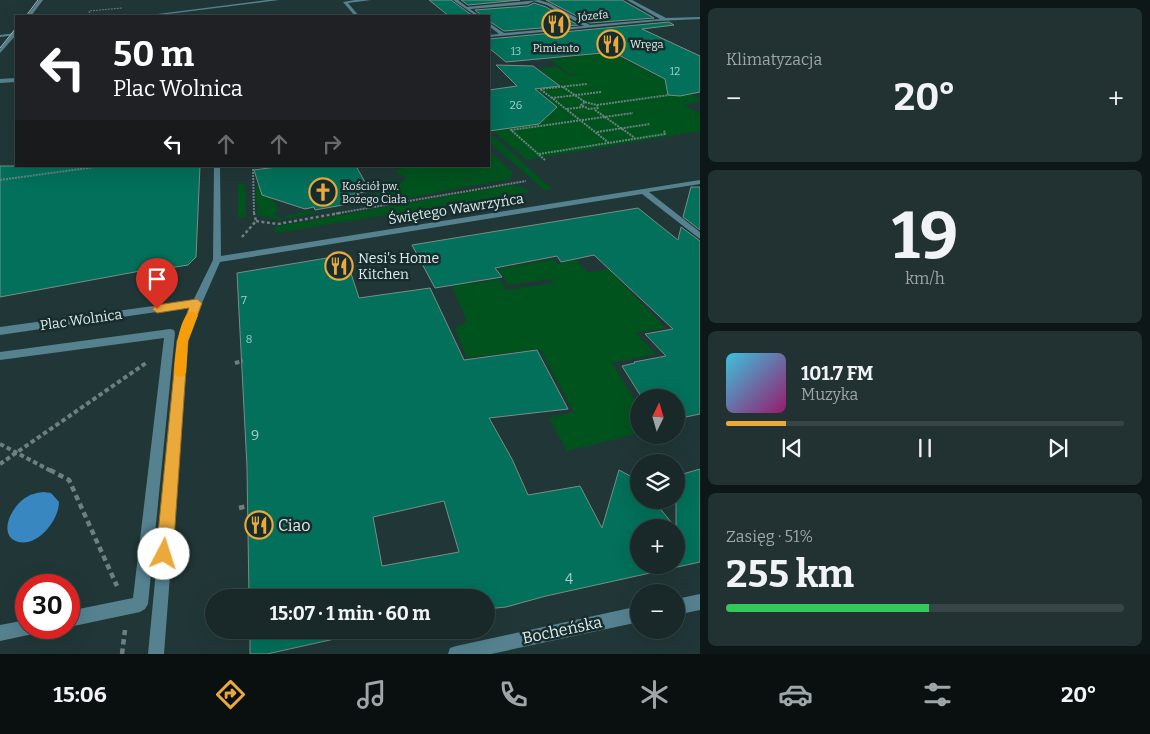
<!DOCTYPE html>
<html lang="pl">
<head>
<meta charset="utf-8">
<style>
  body { margin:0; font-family:Bitter,serif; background:#223131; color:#f1f3f6; height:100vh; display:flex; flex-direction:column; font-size:19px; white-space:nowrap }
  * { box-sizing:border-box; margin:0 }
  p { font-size:16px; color:#9fa6a8 }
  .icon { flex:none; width:28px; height:28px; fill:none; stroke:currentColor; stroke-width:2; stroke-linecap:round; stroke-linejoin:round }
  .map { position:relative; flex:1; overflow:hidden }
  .drawer { display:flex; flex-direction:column; gap:8px; padding:8px; background:#0e1717; width:450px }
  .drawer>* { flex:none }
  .banner { position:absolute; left:15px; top:15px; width:475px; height:152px; border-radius:0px; box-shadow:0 5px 20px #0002,0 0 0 1px #374546; background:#202124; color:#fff; overflow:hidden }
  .needle { width:32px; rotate:5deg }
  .buttons { position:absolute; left:630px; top:389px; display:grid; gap:10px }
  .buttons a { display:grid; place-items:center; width:55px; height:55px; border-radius:50%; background:#192929; box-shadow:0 5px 20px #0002,0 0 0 1px #374546; font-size:25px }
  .speed { position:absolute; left:15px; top:574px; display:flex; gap:10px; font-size:25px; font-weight:700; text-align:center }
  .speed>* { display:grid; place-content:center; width:65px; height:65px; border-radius:50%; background:#192929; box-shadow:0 5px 20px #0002,0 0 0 1px #374546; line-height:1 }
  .speed .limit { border:8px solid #d22; background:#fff; color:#111 }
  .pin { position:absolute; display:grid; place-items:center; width:42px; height:42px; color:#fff; margin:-51px -21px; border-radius:50% 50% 50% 0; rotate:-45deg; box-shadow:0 0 5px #0007 }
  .pin .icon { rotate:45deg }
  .me { position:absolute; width:55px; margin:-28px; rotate:5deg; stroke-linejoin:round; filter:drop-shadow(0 0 4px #0008) }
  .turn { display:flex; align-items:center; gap:18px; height:105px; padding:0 15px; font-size:22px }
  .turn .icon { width:65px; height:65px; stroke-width:2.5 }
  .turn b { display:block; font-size:35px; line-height:42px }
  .lanes { display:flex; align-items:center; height:48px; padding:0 15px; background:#0003; justify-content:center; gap:25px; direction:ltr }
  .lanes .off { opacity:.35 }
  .big { font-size:38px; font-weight:700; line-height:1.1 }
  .drawer .tile { flex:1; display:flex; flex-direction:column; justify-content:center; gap:8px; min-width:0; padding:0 18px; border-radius:8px; background:#223131 }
  .drawer .dial { align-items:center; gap:0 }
  .dial b { font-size:65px; line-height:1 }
  .song { display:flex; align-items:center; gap:15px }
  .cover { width:60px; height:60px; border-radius:8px; background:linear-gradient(135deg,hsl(190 70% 55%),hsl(320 70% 35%)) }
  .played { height:5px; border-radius:2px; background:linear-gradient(90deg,#eba939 15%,#374546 15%) }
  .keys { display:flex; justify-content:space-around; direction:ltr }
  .heat { display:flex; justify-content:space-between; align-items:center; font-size:28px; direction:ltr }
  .charge { height:8px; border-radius:4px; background:linear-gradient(90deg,#34c759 51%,#374546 0) }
  .trip { position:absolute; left:205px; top:589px; width:290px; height:50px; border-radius:25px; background:#192929; box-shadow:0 5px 20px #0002,0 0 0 1px #374546; font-weight:700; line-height:50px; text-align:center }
  .tabs { display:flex; height:80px; justify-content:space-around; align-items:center; background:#0a1010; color:#9fa6a8 }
  .tabs .icon { width:35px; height:35px }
  .tabs .current { color:#eba939 }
  .tabs b { font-size:22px; color:#f1f3f6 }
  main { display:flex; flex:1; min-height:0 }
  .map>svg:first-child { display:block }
</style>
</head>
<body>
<main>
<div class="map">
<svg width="700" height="654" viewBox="0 0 700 654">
  <rect width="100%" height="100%" fill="#213737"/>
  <path fill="#01531e" d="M611 52 700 99V101L684 105 700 114V131L527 160 493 131 533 125 522 115 554 112 539 101 550 99 537 89 562 86 538 69 556 66 571 76 591 73 572 75 550 60Z
    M489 132 552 189 544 190 489 142Z
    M489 150 512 172 510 179 381 203 372 187 377 186 375 183 392 180 402 183 406 177 399 175 396 170 418 166H489Z
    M265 183 277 195 271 201 275 202 278 211 273 215 283 219 288 215 311 210 313 213 359 206 278 220 257 215 258 205 256 204V186Z
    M238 184H245L246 217 238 218Z
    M509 185 522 187 531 192 275 233 274 227Z
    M555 259 558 264 577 260 588 273 608 269 666 328 635 333 656 354 612 363 639 407V433L567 451 549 418 574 412 540 349 467 358 455 329 467 321 452 286 500 280 506 290 554 283 551 279 508 285 498 269Z"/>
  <path fill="#3887c1" d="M43 492 51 493 59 502C59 522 33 553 12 539 0 528 14 505 25 498 31 494 36 493 43 492Z"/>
  <path fill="#02705a" stroke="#788e86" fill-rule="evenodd" d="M429 0H451L473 16H449Z
    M461 0H520L468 5Z
    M546 0H622L654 18 590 23Z
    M534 3 546 7 578 25 504 31 489 21V16H482L475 10 528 6Z
    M669 22 674 25 642 29 700 56V92L680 96 668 95 665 79 613 52 506 62 489 48V39Z
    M496 65 533 66 560 86 535 89 557 107 539 124 489 131V90L517 86Z
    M0 166H200L196 257 188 265 151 271V269L0 297Z
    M284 166H356L370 191 349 195 354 203 315 210 314 207 305 209 262 195 254 170Z
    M691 187H700V230L683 217Z
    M638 208 678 240 681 227 700 241V414L676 419V397L642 398 622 366 635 363 634 362 666 356 645 334 673 329 594 255 561 262 557 256 495 268 502 277 435 288 412 245Z
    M345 255 359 298 430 288 464 360 537 350 568 409 489 418 512 459 528 495 580 486 602 528 619 470 636 479 639 482V500H653L676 528H639V565H676V476L700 469V562L546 596 506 607 486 609V598H249L247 467 237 273ZM444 501 459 552 382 566 373 517Z
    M250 630H375L267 654H250Z"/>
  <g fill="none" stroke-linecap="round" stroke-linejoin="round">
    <path stroke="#6d8080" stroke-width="1" stroke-dasharray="2 1" stroke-linecap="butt" d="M90 16 89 11 122 8
      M96 16H127"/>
    <path stroke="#6d8080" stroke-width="2" stroke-dasharray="2 1" stroke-linecap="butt" d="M563 87 585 102
      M601 92 552 98 609 143
      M552 98 540 89 587 84
      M585 102 597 105 598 108 589 109 581 105Z
      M597 105 669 95
      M567 109 583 107
      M595 110 635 138
      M597 132 650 124
      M539 154 665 134 664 130
      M545 160 511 130 633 113
      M253 166 254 214
      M0 180 102 166
      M359 193 369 208
      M333 214 526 181"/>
    <path stroke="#6d8080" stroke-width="2.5" stroke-dasharray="3 2.5" stroke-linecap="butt" d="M256 221 278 224 340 213
      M242 237 256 221 254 213"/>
    <path stroke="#6d8080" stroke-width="4" stroke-dasharray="4.5 3" stroke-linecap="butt" d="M235 363 243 361
      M0 444 53 472
      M0 464 146 363"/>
    <path stroke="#6d8080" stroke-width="4.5" stroke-dasharray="5.5 4" stroke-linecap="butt" d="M50 470 69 480 117 586
      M239 508 248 506
      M122 654 125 630"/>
    <path fill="#568290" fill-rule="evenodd" d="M197 300 202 303 197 306 0 335V327Z"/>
    <path fill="#568290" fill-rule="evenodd" d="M170 329 174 330 175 333 148 604 145 609 140 612 69 627V611L133 598 164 338 0 360V352Z
      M26 620V628H35L33 634 0 641V625Z"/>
    <path fill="#568290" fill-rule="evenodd" d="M267 0H279L152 16H142Z
      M355 0H371L348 3 359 16H355L343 2Z
      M453 0H458L467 7 539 0 549 3 590 25 660 19 627 0H632L666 18 700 17V19L657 21 489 37V35L499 34 489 26V23L504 33 584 26 547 5 534 1 528 4 470 9 480 16H476Z
      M15 33 16 35 0 37V35Z
      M16 78V82L0 83V79Z
      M214 166H220L221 256 700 180V184L649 192 700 232V239L642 194 220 262 202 303 188 341 164 654H148L178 341 192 303 213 260Z
      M700 594V610L676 615V599Z
      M639 606V622L491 654H448L450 648 456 646Z"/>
    <path fill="#568290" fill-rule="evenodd" d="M39 0H43L31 16H27Z
      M14 31H16V35L0 53V49Z"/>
    <path stroke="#b3c2c2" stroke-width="1" d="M26 16 38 0
      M0 48 16 28"/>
  </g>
  <path fill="#eba939" stroke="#996e25" d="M197 299 202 303 188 341 173 554 170 560 164 563 159 560 156 554 177 341 189 308 157 313 152 309 157 305Z"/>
  <path fill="#f59e0b" d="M192 311 198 315 188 341 186 372 184 376 180 377 176 376 174 372C175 359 178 315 192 311Z"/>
  <defs>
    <g id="restaurant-ring" transform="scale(1.4375)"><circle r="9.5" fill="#172d2d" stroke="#eba939" stroke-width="1.5"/><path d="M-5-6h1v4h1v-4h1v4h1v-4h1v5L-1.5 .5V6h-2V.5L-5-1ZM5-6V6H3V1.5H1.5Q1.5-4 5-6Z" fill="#eba939"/></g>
    <g id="church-ring" transform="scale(1.4375)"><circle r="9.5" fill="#172d2d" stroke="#eba939" stroke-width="1.5"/><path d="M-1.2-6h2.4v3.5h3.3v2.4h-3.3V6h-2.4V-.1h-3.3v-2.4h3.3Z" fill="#eba939"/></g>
  </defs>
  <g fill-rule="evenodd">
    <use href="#restaurant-ring" x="556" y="24"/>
    <use href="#restaurant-ring" x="611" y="44"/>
    <use href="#church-ring" x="323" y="192"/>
    <use href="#restaurant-ring" x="339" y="266"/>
    <use href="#restaurant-ring" x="259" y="525"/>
  </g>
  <g text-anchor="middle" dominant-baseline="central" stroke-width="5" stroke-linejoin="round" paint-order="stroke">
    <g font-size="11" fill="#deebeb" stroke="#172d2d">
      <text transform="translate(593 16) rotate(-6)">Józefa</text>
    </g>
    <g font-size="11" fill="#deebeb" stroke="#172d2d" text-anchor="start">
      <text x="630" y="44">Wręga</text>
      <text x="556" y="48" text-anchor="middle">Pimiento</text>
      <text x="342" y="186">Kościół pw.<tspan x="342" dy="13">Bożego Ciała</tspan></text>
    </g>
    <g font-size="11" fill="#a7ccc7">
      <text x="516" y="51">13</text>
      <text x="675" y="71">12</text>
      <text x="516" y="105">26</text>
      <text x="244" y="300">7</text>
      <text x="249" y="339">8</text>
    </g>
    <g font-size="14" fill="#deebeb" stroke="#172d2d">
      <text transform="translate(456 209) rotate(-9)">Świętego Wawrzyńca</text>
      <text transform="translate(81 320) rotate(-8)">Plac Wolnica</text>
    </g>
    <g font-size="14" fill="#deebeb" stroke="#172d2d" text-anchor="start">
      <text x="358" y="258">Nesi's Home<tspan x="358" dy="16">Kitchen</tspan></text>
    </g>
    <g font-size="14" fill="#a7ccc7">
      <text x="255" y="435">9</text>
      <text x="569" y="579">4</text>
    </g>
    <g font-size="16" fill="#deebeb" stroke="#172d2d" text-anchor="start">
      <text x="278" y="525">Ciao</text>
    </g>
    <g font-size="16" fill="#deebeb" stroke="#172d2d">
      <text transform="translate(562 630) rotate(-12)">Bocheńska</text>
    </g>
  </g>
</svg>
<div class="buttons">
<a><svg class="needle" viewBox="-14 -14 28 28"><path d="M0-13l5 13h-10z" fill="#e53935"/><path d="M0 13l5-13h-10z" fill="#9fa6a8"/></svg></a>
<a><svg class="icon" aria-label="layers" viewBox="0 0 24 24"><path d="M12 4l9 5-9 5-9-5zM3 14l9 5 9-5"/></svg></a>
<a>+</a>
<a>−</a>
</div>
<div class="speed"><div class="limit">30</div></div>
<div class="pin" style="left:157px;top:309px;background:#d93025"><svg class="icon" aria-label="arrive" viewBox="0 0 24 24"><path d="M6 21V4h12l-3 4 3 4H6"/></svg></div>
<svg class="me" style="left:164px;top:554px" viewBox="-20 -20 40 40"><circle r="19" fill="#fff"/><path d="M0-13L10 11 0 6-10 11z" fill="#eba939"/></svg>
<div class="trip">15:07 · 1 min · 60 m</div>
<div class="banner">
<div class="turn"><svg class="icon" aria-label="left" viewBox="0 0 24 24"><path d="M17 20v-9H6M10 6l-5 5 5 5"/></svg><div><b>50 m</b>Plac Wolnica</div></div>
<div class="lanes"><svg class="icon" aria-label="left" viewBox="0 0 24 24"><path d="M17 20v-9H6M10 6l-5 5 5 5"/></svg><svg class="icon off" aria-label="ahead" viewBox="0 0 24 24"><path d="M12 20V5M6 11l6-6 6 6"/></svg><svg class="icon off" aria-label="ahead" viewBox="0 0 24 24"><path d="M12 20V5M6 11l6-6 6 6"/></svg><svg class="icon off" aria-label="right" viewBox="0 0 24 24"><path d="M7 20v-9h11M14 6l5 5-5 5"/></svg></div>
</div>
</div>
<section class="drawer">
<div class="tile"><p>Klimatyzacja</p>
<div class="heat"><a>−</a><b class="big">20°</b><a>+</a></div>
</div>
<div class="tile dial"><b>19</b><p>km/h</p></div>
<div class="tile">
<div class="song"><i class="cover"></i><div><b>101.7 FM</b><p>Muzyka</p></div></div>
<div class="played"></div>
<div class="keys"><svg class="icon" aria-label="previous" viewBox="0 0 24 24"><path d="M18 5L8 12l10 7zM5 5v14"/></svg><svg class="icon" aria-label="pause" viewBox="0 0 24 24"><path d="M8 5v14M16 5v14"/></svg><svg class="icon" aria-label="next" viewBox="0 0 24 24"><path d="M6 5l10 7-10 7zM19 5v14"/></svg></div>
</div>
<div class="tile"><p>Zasięg · 51%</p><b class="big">255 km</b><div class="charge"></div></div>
</section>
</main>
<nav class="tabs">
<b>15:06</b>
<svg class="icon current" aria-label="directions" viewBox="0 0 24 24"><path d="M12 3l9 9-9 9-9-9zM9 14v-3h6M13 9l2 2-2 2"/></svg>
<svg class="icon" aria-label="music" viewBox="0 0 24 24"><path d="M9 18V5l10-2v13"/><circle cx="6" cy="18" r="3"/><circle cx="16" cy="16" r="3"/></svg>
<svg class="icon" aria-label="phone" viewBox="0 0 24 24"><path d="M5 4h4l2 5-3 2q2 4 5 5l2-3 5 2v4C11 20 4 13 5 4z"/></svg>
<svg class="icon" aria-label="climate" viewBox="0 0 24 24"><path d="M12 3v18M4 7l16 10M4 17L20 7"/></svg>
<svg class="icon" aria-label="car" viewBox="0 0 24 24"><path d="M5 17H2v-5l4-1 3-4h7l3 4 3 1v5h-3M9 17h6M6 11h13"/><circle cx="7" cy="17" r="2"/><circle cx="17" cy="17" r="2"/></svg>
<svg class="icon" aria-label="filters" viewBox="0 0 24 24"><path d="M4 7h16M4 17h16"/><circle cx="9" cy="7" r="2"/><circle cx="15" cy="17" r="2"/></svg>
<b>20°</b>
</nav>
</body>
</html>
